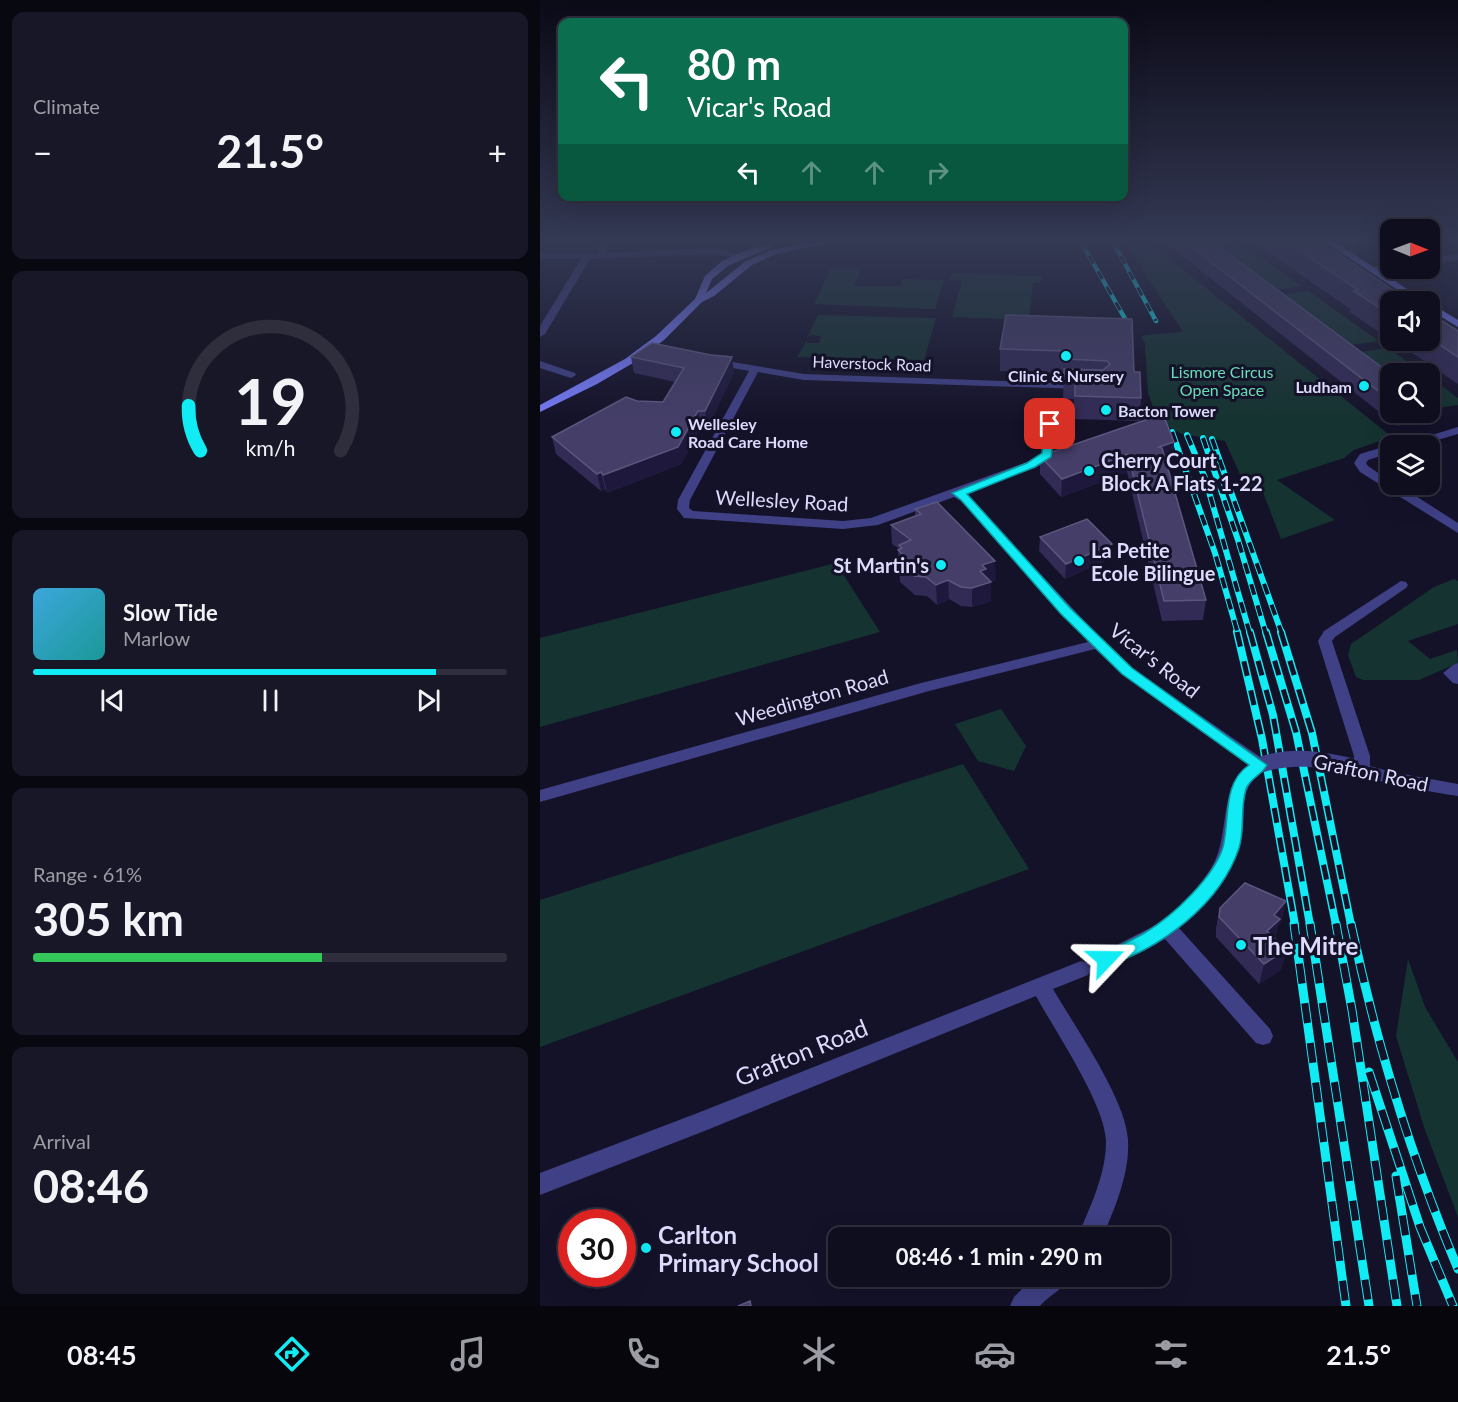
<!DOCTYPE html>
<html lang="en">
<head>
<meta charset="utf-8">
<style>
  body { margin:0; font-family:Lato,sans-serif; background:#181728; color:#f1f3f6; height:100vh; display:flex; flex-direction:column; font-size:22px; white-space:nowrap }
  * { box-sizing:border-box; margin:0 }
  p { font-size:20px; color:#9b9ca4 }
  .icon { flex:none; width:33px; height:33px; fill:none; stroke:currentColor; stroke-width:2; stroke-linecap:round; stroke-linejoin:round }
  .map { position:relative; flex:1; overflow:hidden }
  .side { display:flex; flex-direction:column; gap:12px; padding:12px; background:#080811; width:540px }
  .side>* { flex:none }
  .top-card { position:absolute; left:18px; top:18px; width:570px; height:183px; border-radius:12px; box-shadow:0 6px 24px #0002,0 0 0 2px #2f2e3d; background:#0b6e4f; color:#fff; overflow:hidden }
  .needle { width:39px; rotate:91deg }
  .controls { position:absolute; left:840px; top:219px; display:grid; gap:12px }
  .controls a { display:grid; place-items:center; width:60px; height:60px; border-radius:12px; background:#0f0e1f; box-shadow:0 6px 24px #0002,0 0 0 2px #2f2e3d; font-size:30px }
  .speed { position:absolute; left:18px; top:1209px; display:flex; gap:12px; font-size:30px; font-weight:700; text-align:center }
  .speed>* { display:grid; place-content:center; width:78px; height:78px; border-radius:50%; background:#0f0e1f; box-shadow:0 6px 24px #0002,0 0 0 2px #2f2e3d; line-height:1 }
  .speed .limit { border:9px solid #d22; background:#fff; color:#111 }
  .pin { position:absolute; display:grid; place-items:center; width:51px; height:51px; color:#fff; margin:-26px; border-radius:12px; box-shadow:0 3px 9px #0006 }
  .me { position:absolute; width:66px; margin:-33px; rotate:67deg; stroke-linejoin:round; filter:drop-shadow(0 0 4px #0008) }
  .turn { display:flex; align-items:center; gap:21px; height:126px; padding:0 30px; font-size:27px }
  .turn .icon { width:78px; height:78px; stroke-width:2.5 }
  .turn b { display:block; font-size:42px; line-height:51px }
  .lanes { display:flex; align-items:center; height:57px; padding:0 30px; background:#0003; justify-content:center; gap:30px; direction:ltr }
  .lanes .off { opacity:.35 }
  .big { font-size:45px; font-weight:700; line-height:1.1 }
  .side .tile { flex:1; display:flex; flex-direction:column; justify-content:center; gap:9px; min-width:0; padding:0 21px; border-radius:12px; background:#181728 }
  .side .dial { align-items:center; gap:0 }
  .dial svg { height:156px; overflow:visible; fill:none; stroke:#2f2e3d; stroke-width:7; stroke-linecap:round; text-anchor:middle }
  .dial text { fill:#f1f3f6; stroke:none }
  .song { display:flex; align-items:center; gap:18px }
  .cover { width:72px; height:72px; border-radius:9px; background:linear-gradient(135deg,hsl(200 70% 55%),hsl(180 70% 35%)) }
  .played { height:6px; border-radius:3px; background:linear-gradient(90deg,#10ebf4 85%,#2f2e3d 85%) }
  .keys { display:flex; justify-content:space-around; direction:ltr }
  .heat { display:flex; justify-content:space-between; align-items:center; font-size:33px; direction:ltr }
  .charge { height:9px; border-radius:4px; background:linear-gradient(90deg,#34c759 61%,#2f2e3d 0) }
  .trip { position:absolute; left:288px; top:1227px; width:342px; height:60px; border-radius:12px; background:#0f0e1f; box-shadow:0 6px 24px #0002,0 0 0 2px #2f2e3d; font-weight:700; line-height:60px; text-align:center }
  .menu { display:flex; height:96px; justify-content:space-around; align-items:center; background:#06060c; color:#9b9ca4 }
  .menu .icon { width:42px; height:42px }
  .menu .active { color:#10ebf4 }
  .menu b { font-size:27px; color:#f1f3f6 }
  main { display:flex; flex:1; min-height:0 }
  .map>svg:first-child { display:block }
</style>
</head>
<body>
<main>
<section class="side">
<div class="tile"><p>Climate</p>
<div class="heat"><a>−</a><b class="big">21.5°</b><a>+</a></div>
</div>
<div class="tile dial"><svg viewBox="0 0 100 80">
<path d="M14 69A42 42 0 1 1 86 69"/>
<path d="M14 69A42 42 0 0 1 8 46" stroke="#10ebf4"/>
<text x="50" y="56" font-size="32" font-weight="700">19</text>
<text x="50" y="72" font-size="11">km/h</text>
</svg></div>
<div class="tile">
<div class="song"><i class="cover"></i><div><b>Slow Tide</b><p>Marlow</p></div></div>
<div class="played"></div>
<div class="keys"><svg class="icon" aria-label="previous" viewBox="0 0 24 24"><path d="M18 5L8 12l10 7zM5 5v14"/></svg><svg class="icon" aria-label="pause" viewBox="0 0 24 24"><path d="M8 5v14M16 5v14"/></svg><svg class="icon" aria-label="next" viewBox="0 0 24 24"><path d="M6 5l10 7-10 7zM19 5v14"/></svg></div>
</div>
<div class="tile"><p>Range · 61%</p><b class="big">305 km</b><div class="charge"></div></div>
<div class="tile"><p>Arrival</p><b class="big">08:46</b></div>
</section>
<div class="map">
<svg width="918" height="1306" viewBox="0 0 918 1306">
  <rect width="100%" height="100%" fill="#141229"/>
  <path fill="#153330" d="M583 240H606L852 437 814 450 804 458 737 480 795 520 741 539 721 487 707 490 685 441 642 434 626 426 621 429 608 393 605 343 601 337 605 335 643 332Z
    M704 245 761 286 730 291 674 248Z
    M291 269H321L314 285 318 286H360L363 279 404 280 395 309 274 304Z
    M412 273 502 276 501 283H493L489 320 412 317 422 281 410 280Z
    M768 291 839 341 804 346 737 296Z
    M278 315 396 318 384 360 257 357 267 340V343H279L281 336 271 335 267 338Z
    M848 348 884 373 850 374 814 353Z
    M890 377 918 398V405L890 409Z
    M296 563 340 632 0 727V638Z
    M914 579 918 581V624L868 641 890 659 917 650 918 663 879 680H823L816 677 808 655 811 644 894 587Z
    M461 709 486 746 474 771 438 761 415 724Z
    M423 764 489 869 0 1047V900Z
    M868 959 885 1007 918 1062V1217L885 1130 856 1036Z"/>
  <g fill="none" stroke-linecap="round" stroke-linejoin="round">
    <path fill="#3f4085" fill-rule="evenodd" d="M60 240H68L66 253 173 248 201 255 197 258 173 254 50 259 5 334 0 337V326L41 259H0V253H57Z
      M918 254V260L890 264V258Z
      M850 263 851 268 832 272 827 269Z
      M175 359 264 374 547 384 548 386 543 389 264 380 218 372 150 500 149 508 153 511 303 521 331 518 487 462 501 453 506 404 512 401 516 402 518 404 511 458 495 468 425 493 563 641 592 668 726 761 728 765C724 773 714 777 709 786 701 801 705 820 702 836 695 873 668 906 639 928L730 1029 733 1036 730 1043 723 1045 716 1043 625 939 602 952 566 967 559 965 556 959C561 950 603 933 615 925 636 911 656 892 670 870 692 837 676 790 709 765L582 674 555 649 389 691 0 802V790L381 683 548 642 421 501 414 497 338 525 303 529 144 518 137 509 138 500 209 371 171 364V360Z
      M0 361 35 373 36 375 31 378 0 368Z
      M918 427V434L877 446H856Z
      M850 445V453L828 460 826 463 828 466 850 481V484H857L918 523V533L820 472 814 463 820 454Z
      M861 581 866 582 868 585 866 588 795 637 792 641 830 756V766L852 772 918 784V796C899 793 814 780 807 767L814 761V756L778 641 784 631Z
      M918 663V684L913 683 903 673 913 665Z
      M541 961 548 963 551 969 548 975 513 989C535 1027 586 1099 588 1140 590 1173 575 1208 562 1238H537C550 1207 566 1175 566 1141 565 1104 515 1031 496 996L167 1130 0 1195V1173L155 1114Z
      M495 1276H529C524 1290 509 1295 500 1306H470L474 1297Z"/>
    <path fill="#767bf9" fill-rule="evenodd" d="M282 240H301L236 254 212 265 174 296 162 302 124 340 93 363 57 384 0 412V405L85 359 116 336 155 299 165 276 182 261 204 251 229 244 233 247 189 265 172 279 166 293 206 261 231 250Z
      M782 240H792L887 302H876Z
      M890 303 918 320V327L890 310Z"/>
    <g stroke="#10ebf4" stroke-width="4.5">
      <path id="rail-far3" d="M540 240 587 322
        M572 240 616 321"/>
    </g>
    <g stroke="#10ebf4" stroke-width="6">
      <path id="rail-far2" d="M632 432 675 553 698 634
        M647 435 665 478 710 634
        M663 438 698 540 726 634
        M672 439 742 634"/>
    </g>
    <g stroke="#10ebf4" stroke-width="8">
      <path id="rail-far1" d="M697 632 722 739 755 925
        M710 632 733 715 770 925
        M726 632 756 732 796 925
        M741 632 772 733 811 925"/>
    </g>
    <g stroke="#10ebf4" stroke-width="9">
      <path id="rail" d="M754 924 806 1306
        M770 924 829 1306
        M796 924 812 1010 857 1306
        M811 924C836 1043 871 1157 918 1269
        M829 1072 880 1227 913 1306
        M856 1176 877 1306"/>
    </g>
    <use href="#rail-far3" stroke="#141229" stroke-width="3" stroke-dasharray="9" stroke-linecap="butt"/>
    <use href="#rail-far2" stroke="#141229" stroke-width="4" stroke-dasharray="11" stroke-linecap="butt"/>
    <use href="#rail-far1" stroke="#141229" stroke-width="5" stroke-dasharray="15" stroke-linecap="butt"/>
    <use href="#rail" stroke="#141229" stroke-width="7" stroke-dasharray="20" stroke-linecap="butt"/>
    <path stroke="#3f4085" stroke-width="16" d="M720 765C752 754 783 759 815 767"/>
  </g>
  <path fill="#322b56" d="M632 240H670L850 374V412H889L887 420 857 426 631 247Z
    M711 240H777L850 302V340L810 312V309Z
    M890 313 918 331V384L862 346H859L851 340H890Z
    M466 315 594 372 601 398 600 421 534 419V399H523L524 373 460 371V349Z
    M91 357 194 372 168 428 161 427 141 464 67 493 65 489 61 491 16 454 12 437 123 402 135 382 94 373Z
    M634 442 632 460 626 462 666 600 663 620 622 621 587 472 521 497 500 474V456Z
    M375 509 456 580 451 581V601L432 607 421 606 409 599 397 605 387 596 375 595 360 582 358 550 359 549 352 544 351 525 375 516Z
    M500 537 572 544 571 558 525 579 499 551Z
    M746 901 741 922 738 925 735 939 746 950 741 970 719 984 676 937V928L680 908Z"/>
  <path fill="#1e193c" d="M159 240H223L160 245Z
    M860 340H864L862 346H859Z
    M192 357 194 372 168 428 165 411Z
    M158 411 161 427 141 464 67 493 63 475Z
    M861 412H889L887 420 857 426Z
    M634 442 632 460 617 464 619 447Z
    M588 454 587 472 521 497 522 479Z
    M61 472 65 489 61 491 57 474Z
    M572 544 571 558 525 579 526 564Z
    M455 561 456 580 446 583 451 582V601L432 607V588L442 565Z
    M408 580 409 599 397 605 396 585Z
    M746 901 741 922 738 925 735 939 727 931 734 915Z
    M746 950 741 970 719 984 724 964Z"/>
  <path fill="#443e68" stroke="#5c577f" stroke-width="1.5" d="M642 240H670L851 374 850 400Z
    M743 240H777L872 302H850V315L814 291 818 290Z
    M890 313 918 331V357L890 338Z
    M466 315 592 319 594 372H600L601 398 535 396V377L524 376V369L563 370 570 364 567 361 525 359V351L460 349Z
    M112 343 171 355 192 357 165 411H158L138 447 63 475 61 472 57 474 12 437 86 397 97 401 123 402 144 368 91 357Z
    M623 414 634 442 619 447 622 448 666 600 624 601 588 454 522 479 500 456Z
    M397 502 455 561 442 565 446 569 440 571 451 582 432 588 421 587 408 580 396 585 386 577 374 576 359 563 368 560 358 550 362 548 359 545 371 540 351 525 381 514 375 509Z
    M547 519 572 544 526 564 500 537Z
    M705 883 746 901 734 915 740 919 727 931 746 950 724 964 679 917 680 908Z
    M210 1301 211 1306H198Z"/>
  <linearGradient id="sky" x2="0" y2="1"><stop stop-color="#0b0a17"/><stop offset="0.57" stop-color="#343954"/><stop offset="1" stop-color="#343954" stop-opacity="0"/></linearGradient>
  <rect width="918" height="423" fill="url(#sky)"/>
  <path fill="#10ebf4" stroke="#0a999f" stroke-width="1.5" d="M510 421 516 424 511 457 495 467 427 494 530 608 592 668 727 765C722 775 710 778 706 789 700 807 705 829 699 848 680 905 621 948 566 966L560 964 557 959 560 954C575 947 592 941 606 932 633 916 674 877 683 847 690 820 682 783 709 765L582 674 521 614 421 500 412 493 487 463 502 453 505 424Z"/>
  <g fill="#10ebf4" stroke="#141229" stroke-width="2">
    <circle cx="526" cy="356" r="6"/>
    <circle cx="824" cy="386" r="6"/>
    <circle cx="566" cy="410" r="6"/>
    <circle cx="136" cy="432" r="6"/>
    <circle cx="549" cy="471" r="6"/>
    <circle cx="539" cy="561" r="6"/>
    <circle cx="401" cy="565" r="6"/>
    <circle cx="701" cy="945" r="6"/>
    <circle cx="106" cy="1248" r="6"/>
  </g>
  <g text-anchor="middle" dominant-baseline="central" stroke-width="6" stroke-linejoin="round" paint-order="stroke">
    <g font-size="16" fill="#dddbfd" stroke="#141229">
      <text transform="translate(332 363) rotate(2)">Haverstock Road</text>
    </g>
    <g font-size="16" fill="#69dcb8" stroke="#141229">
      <text x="682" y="371">Lismore Circus<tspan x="682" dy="18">Open Space</tspan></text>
    </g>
    <g font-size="16" font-weight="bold" fill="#dddbfd" stroke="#141229" text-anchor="start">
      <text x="526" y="375" text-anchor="middle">Clinic &amp; Nursery</text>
      <text x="812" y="386" text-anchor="end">Ludham</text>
      <text x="578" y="410">Bacton Tower</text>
      <text x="148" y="423">Wellesley<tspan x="148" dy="18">Road Care Home</tspan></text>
    </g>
    <g font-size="20" font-weight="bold" fill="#dddbfd" stroke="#141229" text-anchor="start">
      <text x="561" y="460">Cherry Court<tspan x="561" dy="23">Block A Flats 1-22</tspan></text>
      <text x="551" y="550">La Petite<tspan x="551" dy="23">Ecole Bilingue</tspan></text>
      <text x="389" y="565" text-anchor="end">St Martin's</text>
    </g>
    <g font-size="20" fill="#dddbfd" stroke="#141229">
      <text transform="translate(242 500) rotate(3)">Wellesley Road</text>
      <text transform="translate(615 660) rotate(38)">Vicar's Road</text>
      <text transform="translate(272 697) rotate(-16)">Weedington Road</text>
      <text transform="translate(831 772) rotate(12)">Grafton Road</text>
    </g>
    <g font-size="24" font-weight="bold" fill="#dddbfd" stroke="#141229" text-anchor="start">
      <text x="713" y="945">The Mitre</text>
      <text x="118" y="1234">Carlton<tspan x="118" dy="28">Primary School</tspan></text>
    </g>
    <g font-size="24" fill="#dddbfd" stroke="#141229">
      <text transform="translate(261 1052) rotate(-22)">Grafton Road</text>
    </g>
  </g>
</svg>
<div class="controls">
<a><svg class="needle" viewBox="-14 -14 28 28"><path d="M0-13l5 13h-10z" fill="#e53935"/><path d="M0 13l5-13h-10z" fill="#9b9ca4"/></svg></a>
<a><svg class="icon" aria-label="sound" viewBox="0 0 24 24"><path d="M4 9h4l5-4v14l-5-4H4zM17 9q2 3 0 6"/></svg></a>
<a><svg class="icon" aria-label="search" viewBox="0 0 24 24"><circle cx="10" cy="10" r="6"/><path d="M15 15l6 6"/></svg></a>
<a><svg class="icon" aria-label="layers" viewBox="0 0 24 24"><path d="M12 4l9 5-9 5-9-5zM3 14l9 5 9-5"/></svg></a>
</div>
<div class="speed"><div class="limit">30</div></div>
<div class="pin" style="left:510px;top:424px;background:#d93025"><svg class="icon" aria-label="arrive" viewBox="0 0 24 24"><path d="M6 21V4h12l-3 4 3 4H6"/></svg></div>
<svg class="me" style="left:566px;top:959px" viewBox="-20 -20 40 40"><path d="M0-17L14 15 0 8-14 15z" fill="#10ebf4" stroke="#fff" stroke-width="4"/></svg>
<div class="trip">08:46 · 1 min · 290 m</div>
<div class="top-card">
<div class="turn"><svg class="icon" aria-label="left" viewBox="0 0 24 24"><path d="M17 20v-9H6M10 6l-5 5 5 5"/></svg><div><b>80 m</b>Vicar's Road</div></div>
<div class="lanes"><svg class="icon" aria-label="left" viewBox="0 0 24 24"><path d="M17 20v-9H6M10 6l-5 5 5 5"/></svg><svg class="icon off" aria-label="ahead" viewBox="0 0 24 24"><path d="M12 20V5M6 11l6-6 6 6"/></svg><svg class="icon off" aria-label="ahead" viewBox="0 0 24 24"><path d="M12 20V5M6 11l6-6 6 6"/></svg><svg class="icon off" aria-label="right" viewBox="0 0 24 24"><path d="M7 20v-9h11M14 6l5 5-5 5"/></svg></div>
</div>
</div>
</main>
<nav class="menu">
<b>08:45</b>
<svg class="icon active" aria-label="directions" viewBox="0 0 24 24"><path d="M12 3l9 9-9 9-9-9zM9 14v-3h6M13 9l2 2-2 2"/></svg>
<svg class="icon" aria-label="music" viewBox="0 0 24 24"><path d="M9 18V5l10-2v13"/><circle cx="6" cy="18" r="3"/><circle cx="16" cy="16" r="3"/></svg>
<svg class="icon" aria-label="phone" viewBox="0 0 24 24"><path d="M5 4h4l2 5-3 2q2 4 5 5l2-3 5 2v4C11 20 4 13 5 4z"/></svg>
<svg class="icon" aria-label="climate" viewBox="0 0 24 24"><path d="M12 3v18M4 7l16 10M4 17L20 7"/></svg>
<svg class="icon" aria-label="car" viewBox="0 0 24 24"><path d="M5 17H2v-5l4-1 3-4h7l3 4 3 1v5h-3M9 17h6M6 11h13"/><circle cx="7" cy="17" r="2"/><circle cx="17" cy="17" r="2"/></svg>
<svg class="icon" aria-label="filters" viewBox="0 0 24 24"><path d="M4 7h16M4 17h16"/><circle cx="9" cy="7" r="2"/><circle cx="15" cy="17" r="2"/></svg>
<b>21.5°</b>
</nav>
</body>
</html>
